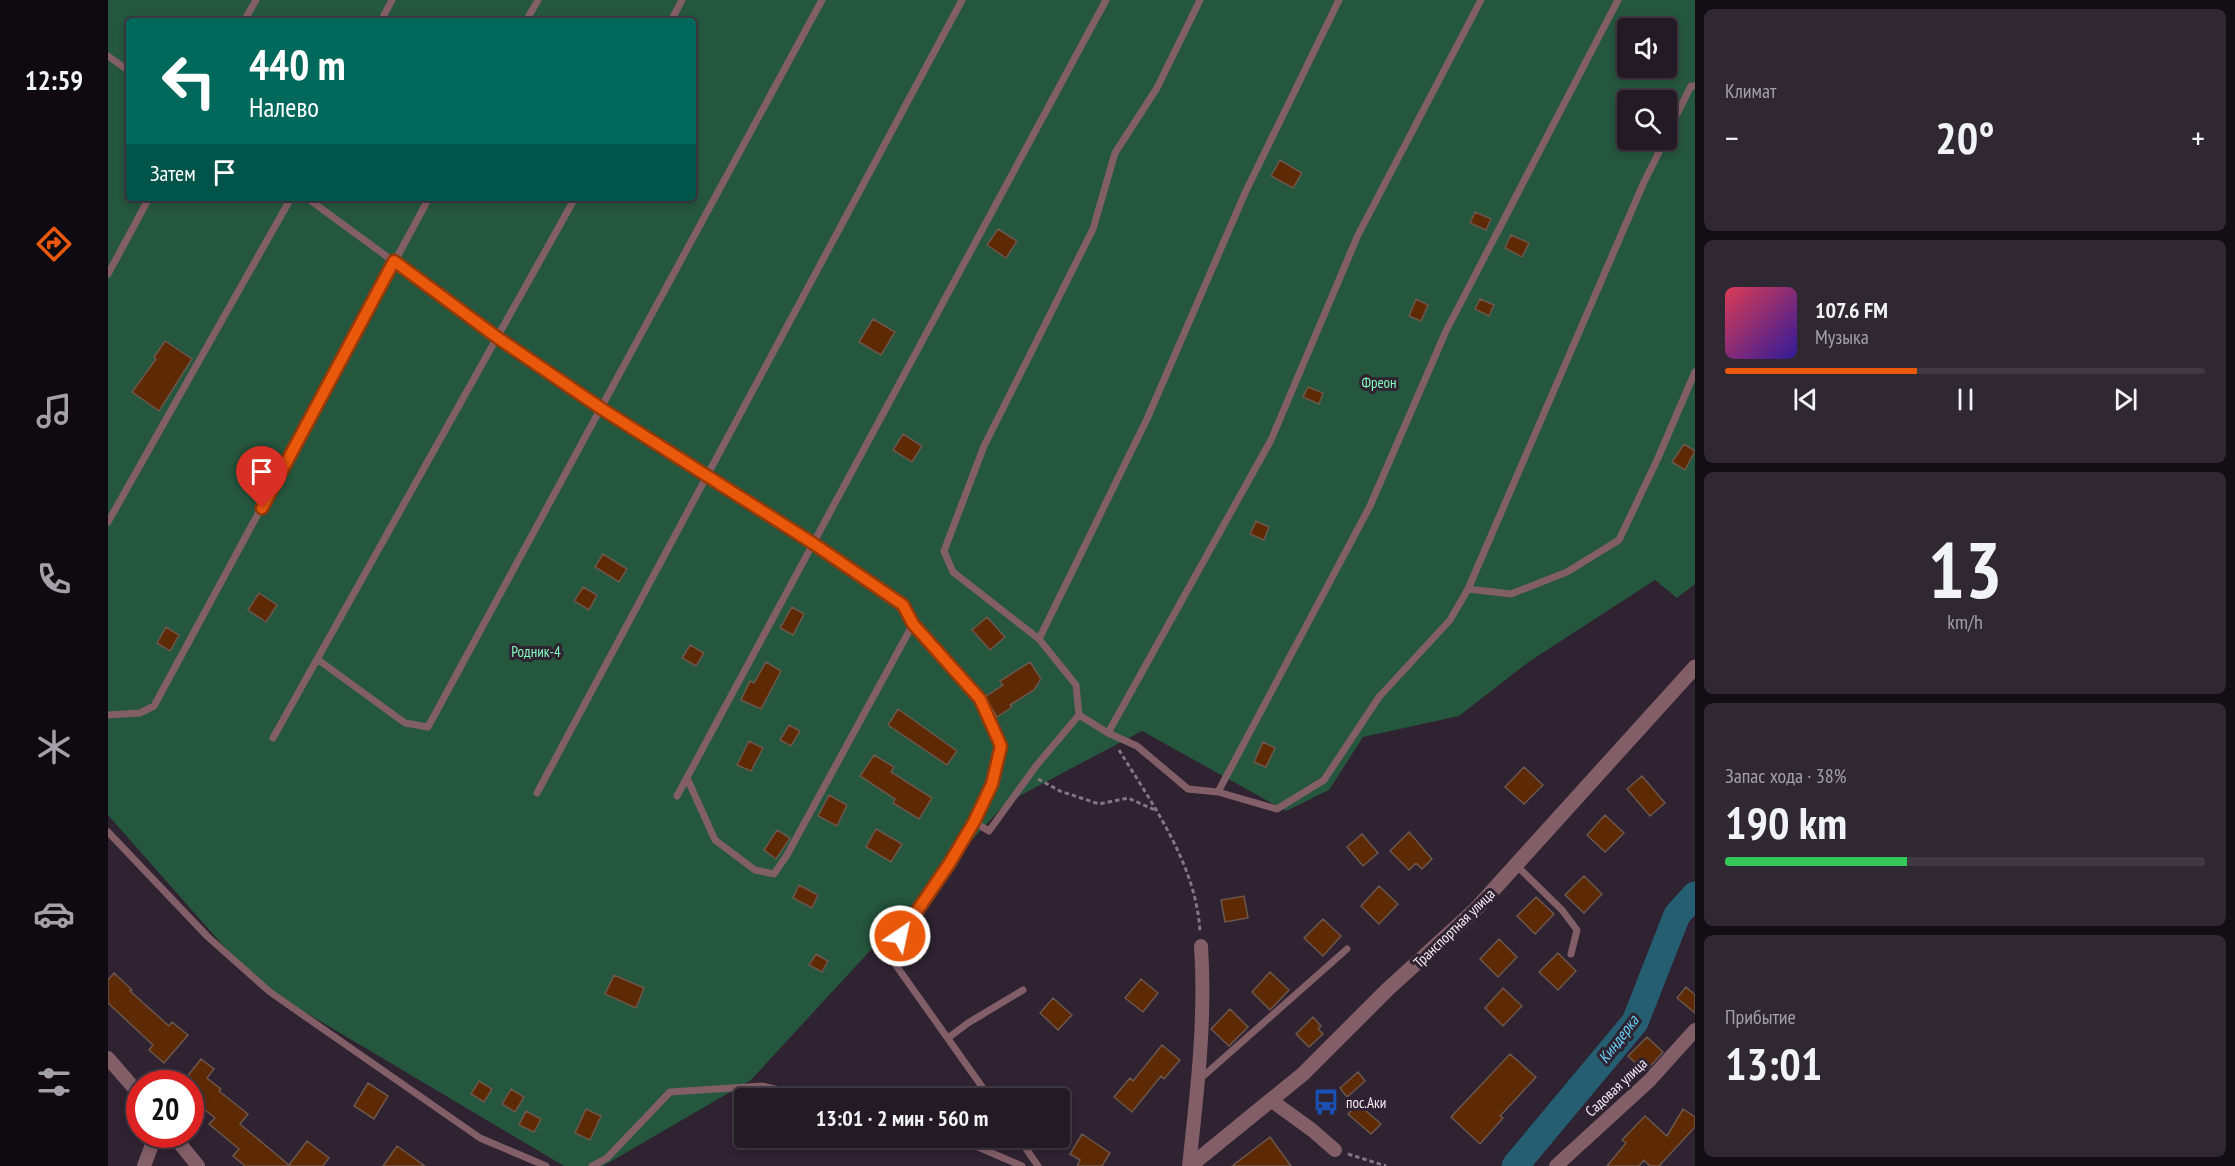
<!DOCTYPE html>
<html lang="ru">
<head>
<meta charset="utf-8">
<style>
  body { margin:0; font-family:"PT Sans Narrow",sans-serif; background:#2f2732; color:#f1f3f6; height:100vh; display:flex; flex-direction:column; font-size:22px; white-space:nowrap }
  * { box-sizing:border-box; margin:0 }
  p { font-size:20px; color:#a3a1a7 }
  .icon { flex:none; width:33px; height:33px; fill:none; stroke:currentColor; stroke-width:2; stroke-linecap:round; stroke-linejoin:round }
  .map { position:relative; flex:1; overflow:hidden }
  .sheet { display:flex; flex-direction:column; gap:9px; padding:9px; background:#130e14; width:540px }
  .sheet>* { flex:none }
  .hud { position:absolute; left:18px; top:18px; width:570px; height:183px; border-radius:6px; box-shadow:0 3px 9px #0003,0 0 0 2px #403842; background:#00695c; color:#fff; overflow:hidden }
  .controls { position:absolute; left:1509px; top:18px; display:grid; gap:12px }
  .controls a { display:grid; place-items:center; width:60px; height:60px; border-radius:6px; background:#231a25; box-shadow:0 3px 9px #0003,0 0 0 2px #403842; font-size:30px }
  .speed { position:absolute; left:18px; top:1070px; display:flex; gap:12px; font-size:30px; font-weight:700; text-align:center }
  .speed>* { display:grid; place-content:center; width:78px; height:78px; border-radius:50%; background:#231a25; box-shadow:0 3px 9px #0003,0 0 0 2px #403842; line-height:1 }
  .speed .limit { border:9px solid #d22; background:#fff; color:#111 }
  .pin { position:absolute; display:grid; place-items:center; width:51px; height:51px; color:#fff; margin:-62px -26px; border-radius:50% 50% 50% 0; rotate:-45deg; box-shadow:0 0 6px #0007 }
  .pin .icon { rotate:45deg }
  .me { position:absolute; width:66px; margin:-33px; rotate:34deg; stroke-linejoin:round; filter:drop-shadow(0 0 4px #0008) }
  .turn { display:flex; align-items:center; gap:21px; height:126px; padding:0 24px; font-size:27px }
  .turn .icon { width:78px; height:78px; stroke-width:2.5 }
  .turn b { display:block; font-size:42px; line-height:51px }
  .then { display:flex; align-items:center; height:57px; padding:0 24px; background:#0003; gap:12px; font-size:22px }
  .big { font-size:45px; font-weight:800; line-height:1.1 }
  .sheet .tile { flex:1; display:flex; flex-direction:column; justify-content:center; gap:9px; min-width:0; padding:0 21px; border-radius:9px; background:#2f2732 }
  .sheet .dial { align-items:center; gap:0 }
  .dial b { font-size:78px; line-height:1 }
  .song { display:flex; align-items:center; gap:18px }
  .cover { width:72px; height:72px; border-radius:9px; background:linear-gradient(135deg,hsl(350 70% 55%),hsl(250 70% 35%)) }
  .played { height:6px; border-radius:3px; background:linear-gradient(90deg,#ea580c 40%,#403842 40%) }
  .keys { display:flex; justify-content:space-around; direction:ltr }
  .heat { display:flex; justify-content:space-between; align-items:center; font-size:33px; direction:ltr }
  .charge { height:9px; border-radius:4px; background:linear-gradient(90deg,#34c759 38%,#403842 0) }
  .trip { position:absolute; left:626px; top:1088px; width:336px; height:60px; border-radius:6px; background:#231a25; box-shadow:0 3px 9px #0003,0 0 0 2px #403842; font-weight:800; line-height:60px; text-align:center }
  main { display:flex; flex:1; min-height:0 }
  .dock { display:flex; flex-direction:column; width:108px; justify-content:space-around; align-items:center; background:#0e0a0f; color:#a3a1a7 }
  .dock .icon { width:42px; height:42px }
  .dock .active { color:#ea580c }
  .dock b { font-size:27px; color:#f1f3f6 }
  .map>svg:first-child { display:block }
</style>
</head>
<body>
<main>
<nav class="dock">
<b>12:59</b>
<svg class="icon active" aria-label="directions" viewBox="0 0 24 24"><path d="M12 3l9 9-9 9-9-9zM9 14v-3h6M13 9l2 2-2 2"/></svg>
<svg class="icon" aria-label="music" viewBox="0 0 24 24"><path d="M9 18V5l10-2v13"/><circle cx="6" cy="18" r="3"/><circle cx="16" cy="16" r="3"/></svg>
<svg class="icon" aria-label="phone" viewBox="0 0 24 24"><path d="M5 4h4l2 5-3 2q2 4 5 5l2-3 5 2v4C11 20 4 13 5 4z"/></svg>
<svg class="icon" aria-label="climate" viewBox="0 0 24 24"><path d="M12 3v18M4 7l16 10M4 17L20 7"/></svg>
<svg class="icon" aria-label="car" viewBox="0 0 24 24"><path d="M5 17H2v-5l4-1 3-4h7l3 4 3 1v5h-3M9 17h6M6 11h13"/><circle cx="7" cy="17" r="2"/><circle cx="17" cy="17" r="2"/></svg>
<svg class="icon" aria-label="filters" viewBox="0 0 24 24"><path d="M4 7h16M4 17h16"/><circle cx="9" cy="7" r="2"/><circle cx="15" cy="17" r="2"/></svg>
</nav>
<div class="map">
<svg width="1587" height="1166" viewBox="0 0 1587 1166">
  <rect width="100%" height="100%" fill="#2f2231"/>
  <path fill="#25563e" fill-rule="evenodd" d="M0 0H1587V584L1569 598 1547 580 1422 661 1351 716 1255 737 1221 790 1178 811 1034 731 898 803 643 1080 495 1166H456L148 983 0 815ZM21 21H585V198H21ZM1520 28H1558V68H1520ZM1520 100H1558V140H1520Z"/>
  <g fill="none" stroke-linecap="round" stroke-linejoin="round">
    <path stroke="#255e71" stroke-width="27" d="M1407 1166 1527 1022 1569 915 1587 895"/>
  </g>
  <path fill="#5e2a06" stroke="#6b574c" stroke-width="1.5" d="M1172 160 1194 173 1185 188 1163 176Z
    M1367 212 1383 219 1378 230 1362 223Z
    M890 229 909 241 898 258 879 245Z
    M1403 235 1421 243 1414 257 1397 248Z
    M1308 299 1320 305 1313 321 1301 316Z
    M1372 299 1386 305 1381 316 1367 309Z
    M765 319 787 332 773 355 751 342Z
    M57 341 84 359 51 411 24 392 48 359 46 357Z
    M1200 387 1215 393 1211 404 1195 397Z
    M795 434 814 446 804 462 785 450Z
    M1576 444 1587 451 1577 470 1564 462Z
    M1148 521 1161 527 1156 540 1142 534Z
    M495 554 519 569 511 582 487 567Z
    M475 587 489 595 481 610 466 601Z
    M151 593 169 605 158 622 140 610Z
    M684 607 696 614 685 635 672 628Z
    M879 617 897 637 882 650 864 630Z
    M58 627 71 635 62 651 49 643Z
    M582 645 596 653 588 666 574 658Z
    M658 662 673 671 653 709 633 700 642 681 646 683Z
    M922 662 933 679 926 690 902 705 904 707 889 717 877 697 895 685 892 681Z
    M790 709 849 751 839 765 780 725Z
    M681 725 692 731 683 746 672 740Z
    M641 741 655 748 643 771 629 765Z
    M1155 742 1167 748 1158 767 1146 762Z
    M766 755 786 767 783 772 824 798 811 819 785 803 787 799 752 776Z
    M1416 767 1435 785 1416 804 1397 787Z
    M1534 776 1557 803 1542 816 1519 789Z
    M721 795 739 805 729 826 710 816Z
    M1497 815 1516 833 1497 852 1479 835Z
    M768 829 794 844 783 862 758 847Z
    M669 830 682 838 668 859 656 850Z
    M1301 832 1324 859 1314 869 1308 863 1301 870 1282 851Z
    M1254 834 1270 853 1255 866 1239 847Z
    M1476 876 1494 894 1476 913 1457 895Z
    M691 885 710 895 704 908 685 898Z
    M1271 886 1290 904 1271 924 1253 906Z
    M1136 896 1140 918 1117 922 1113 900Z
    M1428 897 1446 914 1427 934 1409 916Z
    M1215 919 1233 936 1215 956 1196 938Z
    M1391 939 1409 957 1390 977 1372 959Z
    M1450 953 1468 971 1450 990 1431 972Z
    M708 954 720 961 714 972 701 965Z
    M1162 972 1181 990 1162 1010 1144 992Z
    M6 973 24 990 22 991 61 1026 64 1022 80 1035 56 1063 41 1050 45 1045 0 1003V980Z
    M506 975 536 988 528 1008 497 994Z
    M1033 979 1050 993 1035 1012 1017 998Z
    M1578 987 1587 995V1013L1569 998Z
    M1395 988 1414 1006 1395 1026 1377 1008Z
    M945 998 964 1015 950 1030 932 1013Z
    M1122 1009 1140 1027 1121 1046 1103 1029Z
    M1205 1017 1213 1026 1210 1029 1215 1034 1201 1047 1188 1034Z
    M1539 1037 1555 1052 1537 1072 1520 1056Z
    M1054 1045 1072 1060 1056 1079 1053 1076 1024 1112 1006 1097 1022 1078 1025 1081Z
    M1402 1054 1428 1077 1392 1116 1395 1118 1372 1144 1343 1117Z
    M93 1059 106 1069 99 1078 113 1089 111 1091 140 1114 132 1124 181 1165 199 1141 221 1158 215 1166H137L125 1156 131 1149 101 1124 107 1118 82 1098V1083H74Z
    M1250 1072 1257 1081 1239 1097 1232 1088Z
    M371 1081 384 1089 376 1102 363 1094Z
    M260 1083 280 1096 266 1119 246 1106Z
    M403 1089 416 1097 407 1112 394 1104Z
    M1250 1104 1273 1124 1263 1134 1240 1114Z
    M478 1109 493 1116 482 1140 467 1133Z
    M1575 1109 1587 1117V1127L1551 1166H1542L1536 1160 1531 1166H1499L1518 1143 1514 1140 1537 1116 1559 1136Z
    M418 1111 433 1119 426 1132 411 1125Z
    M974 1134 1002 1153 994 1166H969L972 1160 962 1154Z
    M1162 1137 1183 1166H1124Z
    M289 1146 317 1166H275Z"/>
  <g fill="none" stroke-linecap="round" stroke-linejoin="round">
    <path stroke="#817683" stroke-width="3" stroke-dasharray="4.5 3" stroke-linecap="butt" d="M1011 750C1045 805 1089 866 1092 933
      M930 779 952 791 991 804 1020 798 1047 810
      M1240 1154 1278 1166"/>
    <path stroke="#825e67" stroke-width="7" d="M136 21 148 0
      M273 21 284 0
      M418 21 430 0
      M563 21 574 0
      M0 56 21 71
      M1558 136 1583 86H1587
      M199 198 390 338 494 409 706 544 795 605 805 624 872 699 893 746 884 785 866 822 841 864 780 954 882 1098
      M0 274 41 198
      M0 522 183 198
      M1360 589 1403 594 1459 572 1511 540 1550 458 1587 372
      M931 639 1039 419 1137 193 1231 0
      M209 659 297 723 320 727 714 0
      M0 715 32 713 46 706 321 198
      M971 715 1000 733 1029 746 1080 789 1110 792 1262 506 1338 331 1510 0
      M1000 733 1163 440 1250 235 1373 0
      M165 738 467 198
      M579 778 607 840 647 870 666 874 679 855 805 624
      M1110 792 1169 809 1216 780 1271 697 1342 620 1360 589 1536 182 1557 140
      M429 793 854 0
      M569 796 998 0
      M866 822 881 831 928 766 971 715 968 685 931 639 845 572 836 551 876 446 985 229 1007 153 1049 88 1092 0
      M0 832 100 937 162 992 372 1138 438 1166
      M1408 865 1454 910 1469 930 1463 954
      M840 1038 860 1023 915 990
      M1092 1079 1239 949
      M847 1137 914 1166
      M910 1137 930 1166
      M484 1166 499 1158 562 1092 654 1086 704 1098"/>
    <path stroke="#825e67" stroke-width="14" d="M0 1058 32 1095
      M1164 1101 1204 1130 1227 1150
      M64 1134 90 1166
      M36 1166 48 1134
      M1081 1166C1089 1094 1098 1019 1093 946
      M1448 1166 1541 1081 1587 1030"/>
    <path stroke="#825e67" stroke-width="15" d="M1082 1166 1195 1074 1280 989 1368 909 1587 667"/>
  </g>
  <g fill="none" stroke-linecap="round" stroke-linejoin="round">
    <g stroke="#983908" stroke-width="15">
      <path id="route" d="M154 508 286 261 390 338 494 409 706 544 795 605 805 624 872 699 893 746 884 784 866 822 841 864 792 936"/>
    </g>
    <use href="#route" stroke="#ea580c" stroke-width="10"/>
  </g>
  <defs>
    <g id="bus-bare" transform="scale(2.07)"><path d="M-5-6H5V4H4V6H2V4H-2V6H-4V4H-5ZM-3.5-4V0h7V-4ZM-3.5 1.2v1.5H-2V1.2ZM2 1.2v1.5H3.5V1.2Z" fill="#1a4fb4" stroke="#2f2231" stroke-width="2.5" paint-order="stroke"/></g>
  </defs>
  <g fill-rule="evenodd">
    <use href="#bus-bare" x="1218" y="1102"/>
  </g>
  <g text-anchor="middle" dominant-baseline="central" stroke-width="6" stroke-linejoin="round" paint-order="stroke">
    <g font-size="15" fill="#81fabd" stroke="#2f2231">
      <text x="1271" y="382">Фреон</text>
      <text x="428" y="651">Родник-4</text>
    </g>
    <g font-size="15" fill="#f6edf7" stroke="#2f2231">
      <text transform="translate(1346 928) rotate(-44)">Транспортная улица</text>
      <text transform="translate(1508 1087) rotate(-43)">Садовая улица</text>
    </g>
    <g font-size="15" fill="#f6edf7" stroke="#2f2231" text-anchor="start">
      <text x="1238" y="1102">пос.Аки</text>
    </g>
    <g font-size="16" font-style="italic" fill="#67d4f9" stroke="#2f2231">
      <text transform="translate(1510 1039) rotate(-53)">Киндерка</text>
    </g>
  </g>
</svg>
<div class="controls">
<a><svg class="icon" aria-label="sound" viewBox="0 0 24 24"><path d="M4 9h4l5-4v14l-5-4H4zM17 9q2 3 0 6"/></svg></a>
<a><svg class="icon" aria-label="search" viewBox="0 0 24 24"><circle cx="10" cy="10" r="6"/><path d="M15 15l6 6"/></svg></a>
</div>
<div class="speed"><div class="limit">20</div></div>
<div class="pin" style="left:154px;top:508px;background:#d93025"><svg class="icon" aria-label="arrive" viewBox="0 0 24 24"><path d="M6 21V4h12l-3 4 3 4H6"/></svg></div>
<svg class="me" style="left:792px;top:936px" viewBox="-20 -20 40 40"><circle r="17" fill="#ea580c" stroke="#fff" stroke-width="3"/><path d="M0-11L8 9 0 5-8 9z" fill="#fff"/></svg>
<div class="trip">13:01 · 2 мин · 560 m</div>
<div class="hud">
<div class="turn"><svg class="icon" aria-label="left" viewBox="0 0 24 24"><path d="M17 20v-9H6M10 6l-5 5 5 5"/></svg><div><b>440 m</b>Налево</div></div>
<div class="then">Затем<svg class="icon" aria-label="arrive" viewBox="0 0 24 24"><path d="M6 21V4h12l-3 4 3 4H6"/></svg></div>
</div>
</div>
<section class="sheet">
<div class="tile"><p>Климат</p>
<div class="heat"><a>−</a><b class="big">20°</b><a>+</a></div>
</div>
<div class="tile">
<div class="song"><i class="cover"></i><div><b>107.6 FM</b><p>Музыка</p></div></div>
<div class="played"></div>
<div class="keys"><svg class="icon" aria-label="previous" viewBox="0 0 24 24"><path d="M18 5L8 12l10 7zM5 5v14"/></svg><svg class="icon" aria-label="pause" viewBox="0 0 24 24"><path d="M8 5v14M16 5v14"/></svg><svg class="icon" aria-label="next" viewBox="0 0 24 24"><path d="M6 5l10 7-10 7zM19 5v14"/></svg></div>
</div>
<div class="tile dial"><b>13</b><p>km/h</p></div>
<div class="tile"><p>Запас хода · 38%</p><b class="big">190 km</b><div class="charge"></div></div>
<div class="tile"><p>Прибытие</p><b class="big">13:01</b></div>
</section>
</main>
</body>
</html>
